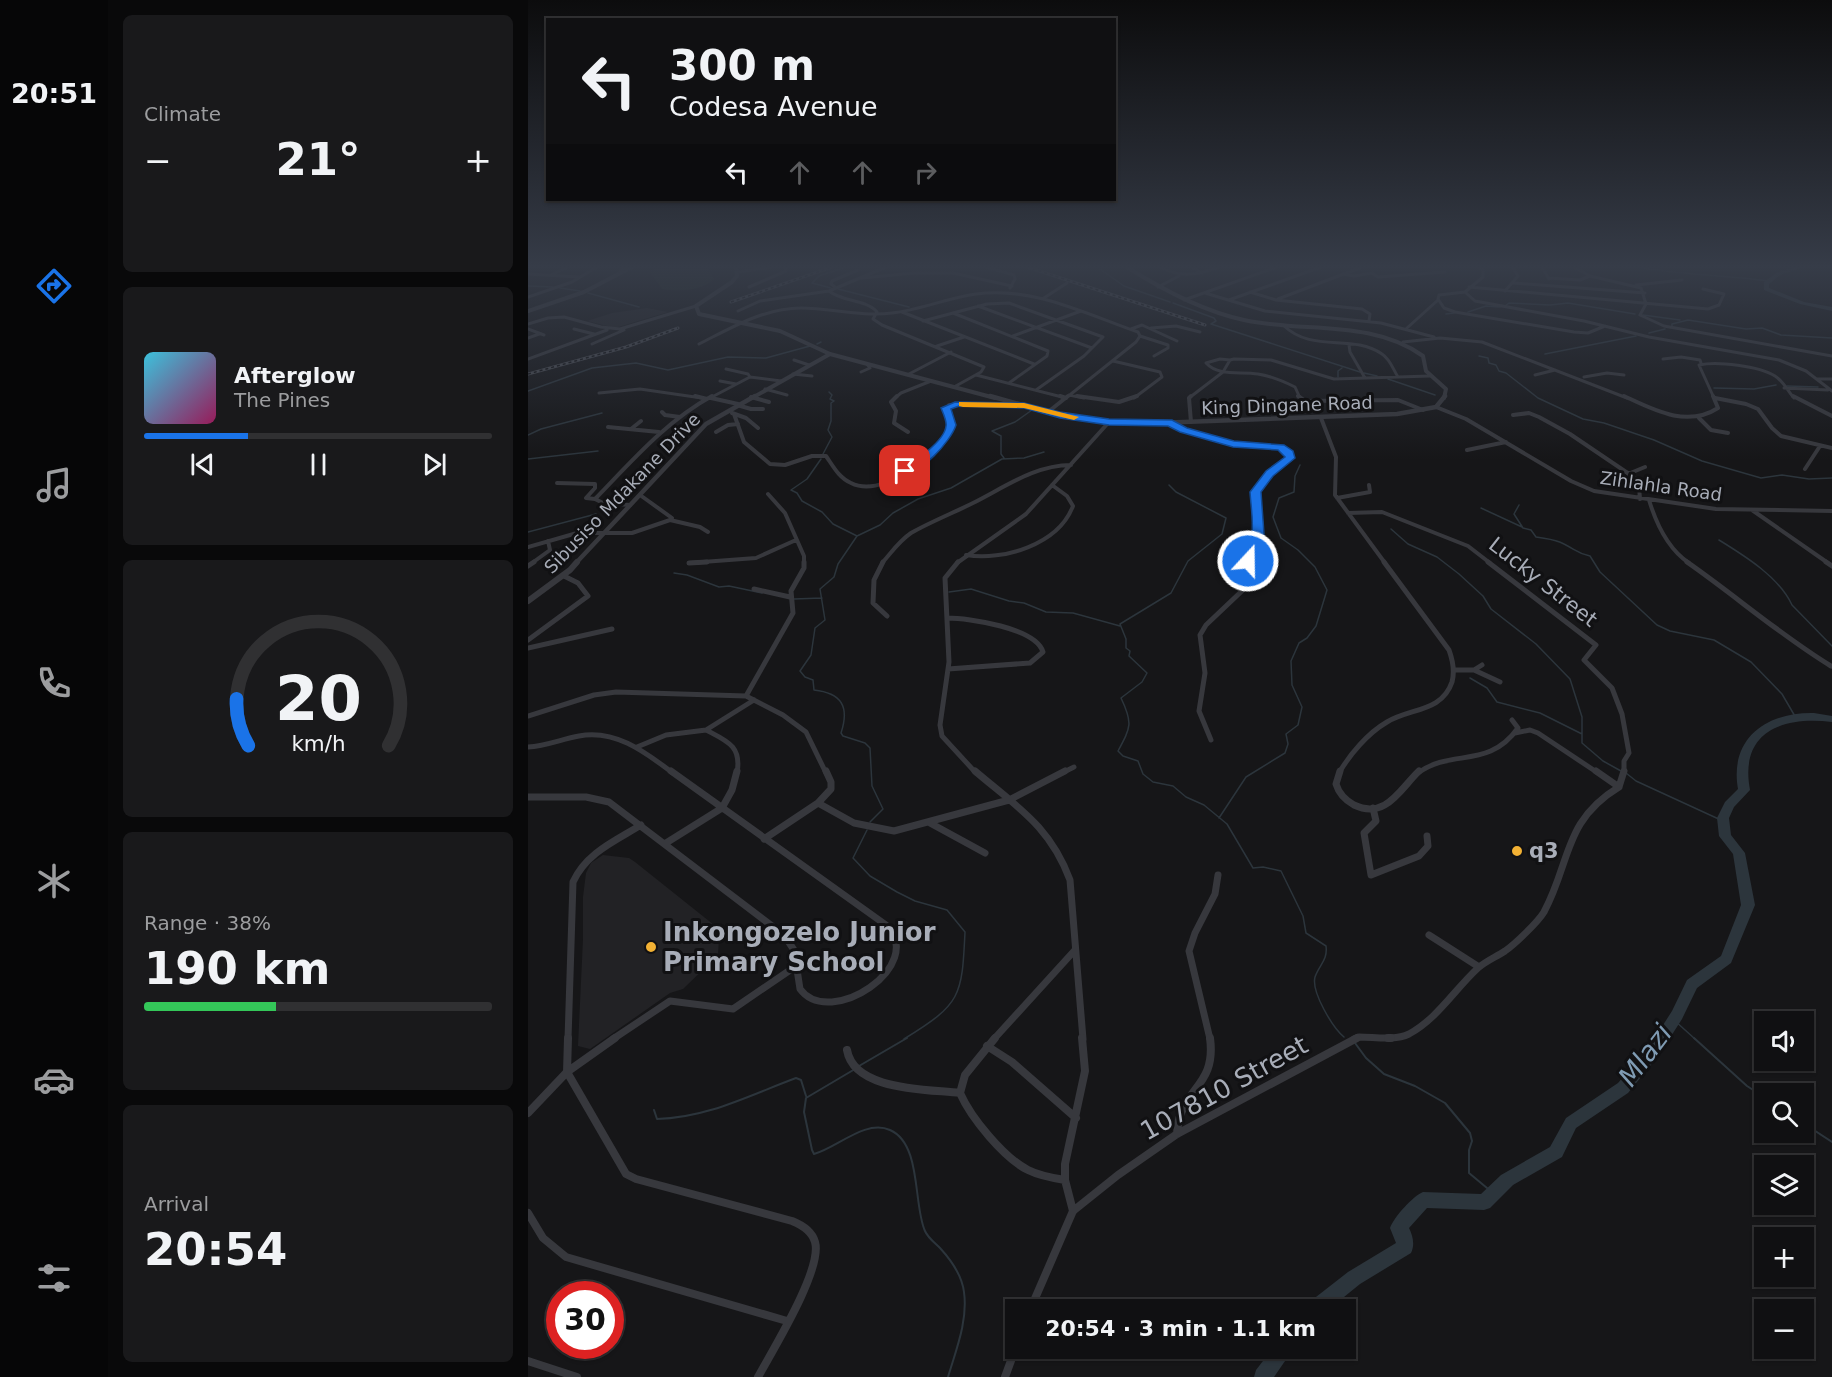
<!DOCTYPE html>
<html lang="en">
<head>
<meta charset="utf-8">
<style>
  body { margin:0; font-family:"DejaVu Sans",sans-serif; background:#19191b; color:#f1f3f6; height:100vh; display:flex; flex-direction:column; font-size:22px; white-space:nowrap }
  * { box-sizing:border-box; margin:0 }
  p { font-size:20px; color:#9c9d9f }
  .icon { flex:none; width:33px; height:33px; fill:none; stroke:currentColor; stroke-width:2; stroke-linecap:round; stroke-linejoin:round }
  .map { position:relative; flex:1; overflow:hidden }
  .drawer { display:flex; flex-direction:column; gap:15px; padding:15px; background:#09090a; width:420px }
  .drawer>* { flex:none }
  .top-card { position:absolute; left:18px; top:18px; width:570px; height:183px; border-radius:0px; box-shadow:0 2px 4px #0004,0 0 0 2px #303032; background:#101012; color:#f1f3f6; overflow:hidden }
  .buttons { position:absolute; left:1226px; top:1011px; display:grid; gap:12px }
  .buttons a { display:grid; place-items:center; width:60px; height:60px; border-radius:0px; background:#101012; box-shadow:0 2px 4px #0004,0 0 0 2px #303032; font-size:30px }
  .speed { position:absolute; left:18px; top:1281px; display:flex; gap:12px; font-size:30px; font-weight:700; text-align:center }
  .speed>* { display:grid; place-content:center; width:78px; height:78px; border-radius:50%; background:#101012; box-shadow:0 2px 4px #0004,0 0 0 2px #303032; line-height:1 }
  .speed .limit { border:9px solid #d22; background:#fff; color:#111 }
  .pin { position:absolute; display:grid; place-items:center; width:51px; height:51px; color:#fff; margin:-26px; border-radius:12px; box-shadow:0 3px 9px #0006 }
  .me { position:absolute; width:66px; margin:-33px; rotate:21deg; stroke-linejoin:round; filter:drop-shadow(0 0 4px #0008) }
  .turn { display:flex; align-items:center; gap:21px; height:126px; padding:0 24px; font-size:27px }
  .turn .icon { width:78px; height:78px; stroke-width:2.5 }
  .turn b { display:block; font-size:42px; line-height:51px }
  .lanes { display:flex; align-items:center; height:57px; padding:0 24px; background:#0003; justify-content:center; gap:30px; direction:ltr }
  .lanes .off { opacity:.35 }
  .big { font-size:45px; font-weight:800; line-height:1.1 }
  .drawer .widget { flex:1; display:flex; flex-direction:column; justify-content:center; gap:9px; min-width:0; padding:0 21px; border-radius:9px; background:#19191b }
  .drawer .dial { align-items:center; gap:0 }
  .dial svg { height:156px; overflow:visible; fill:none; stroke:#303032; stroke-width:7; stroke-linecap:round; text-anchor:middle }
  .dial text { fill:#f1f3f6; stroke:none }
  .song { display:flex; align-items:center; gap:18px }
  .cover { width:72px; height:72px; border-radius:9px; background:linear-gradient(135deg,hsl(190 70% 55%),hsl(330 70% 35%)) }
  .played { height:6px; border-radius:3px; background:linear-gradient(90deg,#1a73e8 30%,#303032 30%) }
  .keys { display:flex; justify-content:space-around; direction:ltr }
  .heat { display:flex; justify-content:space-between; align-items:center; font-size:33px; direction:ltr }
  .charge { height:9px; border-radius:4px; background:linear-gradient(90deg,#34c759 38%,#303032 0) }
  .trip { position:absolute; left:477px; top:1299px; width:351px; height:60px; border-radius:0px; background:#101012; box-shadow:0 2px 4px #0004,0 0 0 2px #303032; font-weight:800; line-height:60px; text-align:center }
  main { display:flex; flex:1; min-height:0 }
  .dock { display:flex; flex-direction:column; width:108px; justify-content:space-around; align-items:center; background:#060607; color:#9c9d9f }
  .dock .icon { width:42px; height:42px }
  .dock .selected { color:#1a73e8 }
  .dock b { font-size:27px; color:#f1f3f6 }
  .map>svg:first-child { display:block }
</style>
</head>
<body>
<main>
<nav class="dock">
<b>20:51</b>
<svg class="icon selected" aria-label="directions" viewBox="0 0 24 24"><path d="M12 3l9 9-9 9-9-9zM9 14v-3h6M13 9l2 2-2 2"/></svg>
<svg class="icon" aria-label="music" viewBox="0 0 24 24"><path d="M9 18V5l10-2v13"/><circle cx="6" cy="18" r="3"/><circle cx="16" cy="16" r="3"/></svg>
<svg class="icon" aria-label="phone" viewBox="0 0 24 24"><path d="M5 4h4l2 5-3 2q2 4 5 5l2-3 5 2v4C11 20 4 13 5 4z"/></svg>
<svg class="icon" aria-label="climate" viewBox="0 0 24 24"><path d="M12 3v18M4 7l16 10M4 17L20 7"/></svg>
<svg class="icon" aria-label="car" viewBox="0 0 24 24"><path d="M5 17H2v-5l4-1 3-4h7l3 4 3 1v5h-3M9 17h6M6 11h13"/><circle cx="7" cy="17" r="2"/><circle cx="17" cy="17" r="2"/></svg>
<svg class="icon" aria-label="filters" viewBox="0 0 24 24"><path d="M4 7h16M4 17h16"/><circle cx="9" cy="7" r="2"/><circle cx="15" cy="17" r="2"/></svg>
</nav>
<section class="drawer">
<div class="widget"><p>Climate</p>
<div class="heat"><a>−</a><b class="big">21°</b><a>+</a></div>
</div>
<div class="widget">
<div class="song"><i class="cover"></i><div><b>Afterglow</b><p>The Pines</p></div></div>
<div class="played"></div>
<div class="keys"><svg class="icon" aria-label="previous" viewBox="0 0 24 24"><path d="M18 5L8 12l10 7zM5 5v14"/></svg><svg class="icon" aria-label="pause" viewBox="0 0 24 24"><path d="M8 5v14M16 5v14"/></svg><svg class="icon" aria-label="next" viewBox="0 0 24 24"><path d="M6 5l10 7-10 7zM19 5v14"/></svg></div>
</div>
<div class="widget dial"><svg viewBox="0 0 100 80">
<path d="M14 69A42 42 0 1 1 86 69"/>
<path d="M14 69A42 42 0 0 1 8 45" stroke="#1a73e8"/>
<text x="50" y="56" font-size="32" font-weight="700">20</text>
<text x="50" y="72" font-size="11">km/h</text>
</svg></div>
<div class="widget"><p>Range · 38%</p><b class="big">190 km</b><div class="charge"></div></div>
<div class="widget"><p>Arrival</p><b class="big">20:54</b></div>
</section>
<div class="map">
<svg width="1304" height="1377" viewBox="0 0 1304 1377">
  <rect width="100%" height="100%" fill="#161618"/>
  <path fill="#222225" d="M119 308 140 312 87 328 59 321 84 313Z
    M75 855 101 858 107 862 196 933 191 937 190 955 155 989 142 993 62 1049 50 1046 55 939V897L58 873 63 863Z"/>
  <path fill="#1e261f" d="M129 267H179L186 279C175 291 149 292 134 289L122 272Z"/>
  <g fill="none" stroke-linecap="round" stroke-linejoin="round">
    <path stroke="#2c353c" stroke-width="1.5" d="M569 267 596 286 642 302
      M1110 267C1153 275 1197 275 1240 281
      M0 286 25 287
      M32 288 52 291
      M303 288 284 283 291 276 318 267
      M310 289 381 307
      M60 293 111 307
      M645 303 686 318 688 321 683 324 832 372
      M977 306 981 303 1022 305 1040 303 1107 314
      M940 312 958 306 972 307
      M918 314 926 313
      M1115 315 1152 320
      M1144 326V324L1160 320 1218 329 1234 328 1253 335 1304 338
      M1121 333 1137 329
      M289 344 293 342
      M1017 354 1108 336
      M951 356 960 358 961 363 968 365 971 371 978 373 1010 398 1055 419 1076 423 1126 440 1174 461 1233 478 1254 475 1281 479 1304 478
      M836 373 849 376
      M810 377V371L814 368
      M860 379 907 395
      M1259 386 1290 387
      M1186 388 1226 389 1248 385
      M0 391 64 368 108 363 140 370 200 357 238 358 282 346
      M0 435 13 429 74 413
      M295 454 304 437 300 430 303 421V403L306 401 302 399 304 395 301 392
      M476 458 473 454V436L464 431 487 422 504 410
      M0 459 70 451
      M293 459 279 479 263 490 269 493 274 501 294 512 305 524 329 536
      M641 485 648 492 698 518 694 534 660 561 643 593 592 624 598 639V648L602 651 601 656 619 673 614 682 593 698C605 723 603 727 590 751L595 756 610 761 615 774 625 782 645 786 658 797 676 805 699 824 725 868 735 867 753 871 775 916 778 933 798 946C800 960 791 965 787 977 783 992 805 1028 816 1037
      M991 505 986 514 995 528 1003 530 1008 537C1018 539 1027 539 1036 544 1048 550 1048 553 1062 556L1072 572 1129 625 1142 631 1186 640 1223 662 1254 694 1268 718
      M953 508 994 527
      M863 529 880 544 909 557 931 574 955 596 963 609 1008 644 1042 679 1054 717V743L1075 761 1093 771
      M0 532 68 514
      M1191 540C1217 556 1251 577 1264 605L1304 646
      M146 573 159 575 191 587 201 586 234 593
      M421 592 443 589 481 601 496 603 518 612 545 613 592 626
      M266 599 294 598
      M942 678 959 688 969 702 1012 713 1054 734
      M1098 773 1108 781 1195 821
      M691 818 718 777 757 753 760 744 758 734 770 725 774 707 764 685 763 661 771 643 779 638 788 626 799 590 787 567 770 550 753 538 745 517 751 498 766 492 767 476 772 465
      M342 822 355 809 344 786 342 748 337 743 315 736 313 733C322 706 313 693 286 690L285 680 277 677 272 671 283 655 287 628 297 620 292 589 306 577 310 564 329 536 352 525 365 513 390 499 423 488 474 459 496 458 516 452
      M339 830 325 858 342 876 369 892 387 901 419 910 437 932C434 997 433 1004 376 1039
      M1146 1020 1167 1039"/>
    <path stroke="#2c353c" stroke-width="2" d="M1166 1038 1219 1086 1236 1097
      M827 1043 838 1058 856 1074 887 1086 917 1103 942 1133 944 1141 941 1150V1173L965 1193
      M331 1066 379 1038
      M327 1069 278 1098 276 1112 284 1150 286 1154C309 1148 337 1119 362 1130 394 1144 385 1205 397 1231 400 1238 407 1243 412 1248 423 1260 434 1276 436 1292 440 1321 428 1350 420 1377
      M126 1110 129 1119C179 1118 222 1095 268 1078L273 1080 278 1096
      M1275 1123 1304 1142"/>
    <path fill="#2c353c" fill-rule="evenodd" d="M1267 267H1276L1252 275 1241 284V288L1276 302 1304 307V311L1272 304 1236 290V282L1248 273Z
      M1286 713 1304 716V722C1255 716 1211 731 1222 790L1206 807 1201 818 1203 835 1217 853 1227 905 1203 963 1169 988 1154 1019 1131 1055 1100 1093 1048 1128 1034 1157 985 1185 962 1208 956 1210 899 1208 881 1228C885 1236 887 1245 883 1253L832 1284 800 1310H776L779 1304 820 1272 868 1243 862 1228C866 1217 885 1196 895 1192L953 1194 973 1175 1022 1147 1038 1118 1090 1083 1121 1047 1144 1011 1159 980 1193 956 1213 905 1205 854 1191 836 1189 818 1197 802 1210 789C1201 738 1239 712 1286 713Z
      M745 1348H766L746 1377H726L728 1370Z"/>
    <path stroke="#37383d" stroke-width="3" d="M358 267 301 291C314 302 338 299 349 312L345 319 354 325 456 367 453 372 426 387
      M458 267 486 275 487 279 482 288
      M632 267C653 278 670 275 691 267
      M664 267 674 273
      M951 267 955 270V277L937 292 947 301 1056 321 1121 337 1251 360 1278 371 1304 391
      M1014 267 1021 279
      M1046 267 1062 276 1113 288 1118 304 1112 315 1136 326 1304 356
      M92 271 96 267
      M210 272 244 267
      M0 274 51 277
      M815 274 826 276 844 273 850 277 917 272
      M23 275 40 267
      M334 278 386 273H425L484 286
      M1021 278 1052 280 1062 276
      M986 283 1117 293
      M1108 285 1154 280
      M221 287 258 271 257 267
      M307 287 303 284 304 281 330 270
      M630 287 651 276
      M941 287 1180 309 1191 305 1196 294 1175 289
      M977 291 990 276 984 267
      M722 292 748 300 834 309 842 314 841 321
      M937 292 911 295 910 299 916 308 927 312 1046 332 1060 333 1077 326
      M677 293 737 311 853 323 906 337
      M0 297 44 282 69 267
      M516 298 539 283
      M750 299 834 267
      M656 300 749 267
      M701 300 793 267
      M450 306 564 348
      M210 311 232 301 301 291
      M374 312 506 364
      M425 313 520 351 519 356 481 383
      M395 321 459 304 481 303 575 337 556 356 508 390
      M0 324 20 318 36 317 73 327 92 329 168 306
      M755 325C785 354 823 333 854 354 862 359 865 369 870 377
      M623 328 648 326 672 332
      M879 328 910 300
      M0 329 16 335
      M46 329 66 334
      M603 329 614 325 649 341
      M485 336 553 311
      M612 336 640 345V348L626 356
      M0 338 11 334
      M875 342 912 338 954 342 1099 398
      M64 344 96 330
      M171 344C203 328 236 308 273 308 303 308 333 317 364 313 392 310 419 298 448 294 504 286 558 314 610 332L612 336 608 342 538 398
      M821 345 822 352 837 378
      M409 346 436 337
      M0 359 79 330
      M1135 359 1153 357 1172 360 1173 363
      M266 360 281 365
      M702 360 692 359 678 363C691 377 712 371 730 374 743 376 755 381 767 387L772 398
      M585 361 632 372 634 377 606 398
      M198 369 220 374 222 377
      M333 372 342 368 339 364
      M265 374 284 376
      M381 374 423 352
      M448 375 538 398
      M1007 375 1027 370
      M1056 377 1079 373 1096 375
      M1289 379H1304
      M192 381 208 384
      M1256 388 1300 390
      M237 389 259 395
      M71 393 112 389 174 398
      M541 395 556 398
      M223 397 227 398
      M182 398 222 377 253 381
      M367 398 373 393 403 381
      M661 398 695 372 702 360 706 359 743 360 806 379 902 376
      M1186 398 1171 365C1189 361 1231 366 1247 376 1255 381 1260 391 1266 398"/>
    <path stroke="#37383d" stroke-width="4" d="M167 396 179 399
      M369 396 363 402 368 411 366 423 380 432
      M532 396 538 398
      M549 396 591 402 609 396
      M663 396 661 398 663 422
      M770 396 777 401 870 400 895 410
      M1096 396C1126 410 1159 428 1190 408L1185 396
      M1265 396 1304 416
      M223 397 241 402
      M183 398 210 404
      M1187 398 1218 404 1230 409 1244 428 1253 436 1304 448
      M209 405 223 409H235
      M908 407 938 419 1043 481 1066 491 1188 509 1304 511
      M134 412 137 415 152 417
      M520 412 540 396
      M204 413 218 418 230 428
      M206 414 216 442 242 464 257 465 284 456H298C305 466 311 478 323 483 355 499 407 454 423 429L418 410 421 405 495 406
      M985 415 1001 413 1011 417 1042 434 1107 478 1111 487 1112 499
      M793 418 808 457 807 495 857 563
      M1171 418 1183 430 1200 433
      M644 423 645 426 706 444 753 447 762 455C760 461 734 483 727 492L731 534 720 563
      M80 427 131 432
      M103 429 113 421
      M188 432 200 425 210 424
      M939 450 978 442
      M1277 469 1292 446
      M1100 474 1117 467
      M29 483 67 484V488L58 498 67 499
      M240 494 257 513 276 556V563
      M112 495 144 518 142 520 172 527 180 532
      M809 498 842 492 841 485
      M1121 500C1128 523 1140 549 1161 563
      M102 505 75 503 67 499C103 462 138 421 184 396
      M1224 510 1300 563
      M820 513 854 512 940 546 962 563
      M0 547 49 533H104L142 520
      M438 555C475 561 530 545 545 506L539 496 524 485
      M4 563 22 550 20 541
      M161 563 228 558 268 540
      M354 563C363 553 371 541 383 533 402 522 425 513 445 503 477 487 507 465 543 465
      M429 563 498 514 581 422"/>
    <path stroke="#37383d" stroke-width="5" d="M355 562 346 580 345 603 359 616
      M430 562 417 578 421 662 412 725 414 736 448 773
      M960 562 1068 645 1056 660 1084 688 1094 714 1101 753 1096 761V773
      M1159 562C1208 596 1252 635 1303 666
      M1298 562 1304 566
      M161 563 179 562
      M0 566 6 562
      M226 589 262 597
      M419 618C441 618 508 628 515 652L502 663 420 669
      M0 640 60 596 50 583 36 576
      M0 648 84 629
      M926 670H946L954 665
      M946 670 972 682
      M218 696 265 613 263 591 276 568V562
      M0 716 66 695 88 692 218 696 255 715 278 732 298 773
      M178 730 226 700
      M987 733 1002 730 1010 733 1070 773
      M683 740 671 711 677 673 672 635 678 625 716 589 720 562
      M0 747C18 746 34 739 51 736 88 729 118 753 145 773
      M109 747 138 735 178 730C199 741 214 746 209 773
      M534 773 546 767
      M811 773C822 754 840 733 859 722 882 708 914 712 924 682 927 671 925 661 921 650L856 562
      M890 773C924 748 960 770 990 728L984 720"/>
    <path stroke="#37383d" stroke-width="7" d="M447 771C489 807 522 826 542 880L555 1039
      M812 771 808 784C811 794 817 800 826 805 858 820 872 789 891 771
      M1091 787 1096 771
      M0 797H58L81 802 256 935 266 950 272 989C302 1030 400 965 358 925L143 771
      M290 803 326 823 366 831 481 800 537 771
      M845 808 848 821 836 833 843 875 891 856 900 846 899 836
      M402 823 457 853
      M236 839 290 803 303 789V782L298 771
      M138 843 194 808 204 790 209 771
      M901 935 951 967
      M40 1039 45 882C58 853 87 841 113 825
      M85 1039 142 1001 205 1009 268 966
      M466 1039 547 950
      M682 1039 661 951 667 933 687 894 690 875
      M826 1039 831 1037C847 1037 866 1041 881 1034 909 1019 927 989 950 968 958 961 968 957 977 951 987 944 1010 922 1016 912 1043 862 1035 821 1091 787L1068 771"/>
    <path stroke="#37383d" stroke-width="8" d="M40 1038 39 1072 98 1174 108 1179 264 1221C274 1225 284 1231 287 1242 295 1269 244 1351 230 1377
      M860 1038H863
      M459 1046 484 1062 548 1118
      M319 1050C326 1091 399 1089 432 1093
      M432 1093 437 1075 467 1038
      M432 1093C443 1118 476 1158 500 1170 512 1176 524 1178 537 1180
      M0 1113 39 1072 87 1038
      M649 1134C651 1087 689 1089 682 1038
      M545 1211 537 1180V1164L557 1071 554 1038
      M0 1213 15 1238 38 1257 259 1321
      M502 1310 545 1211 590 1175 649 1134 829 1038
      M0 1361 49 1377
      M477 1377 488 1347"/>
    <path stroke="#37383d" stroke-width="4" d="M208 267 209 276 204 282 168 306 171 314 252 331 302 354 467 398
      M599 267C635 290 674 311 716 320 776 333 843 319 895 356L898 371 918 389 916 398
      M0 311 56 292 104 267
      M224 398 302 354"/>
    <path stroke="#37383d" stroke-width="4.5" d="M462 396 520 412 581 422 628 423 869 414 908 407 917 396
      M48 563 178 424 227 396"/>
    <path stroke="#37383d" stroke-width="6" d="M0 601 42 570 49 562"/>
    <g stroke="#4a4c52" stroke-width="3">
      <path id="rail" d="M499 267 677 325
        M203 302 304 267
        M0 374 98 347 150 328"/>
    </g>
    <use href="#rail" stroke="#111113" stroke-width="1.5" stroke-dasharray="3" stroke-linecap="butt"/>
  </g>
  <linearGradient id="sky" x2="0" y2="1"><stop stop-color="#0c0c0d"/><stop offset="0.58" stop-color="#363c48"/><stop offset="1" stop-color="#363c48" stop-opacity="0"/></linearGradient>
  <rect width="1304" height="460" fill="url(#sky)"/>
  <path fill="#1a73e8" stroke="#114b97" stroke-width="1.5" d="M427 402 496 403 532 412 581 419 644 420 659 428 706 441 756 445 765 451 767 458 745 476 733 492 736 534 735 543 724 563 720 565 714 561C729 534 724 521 722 492L738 471 757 457 750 450 705 447 652 432 640 426 581 425 532 418 496 408 431 406 423 409 428 425C423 441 392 476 373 473V469C385 463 417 441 418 426 419 421 415 413 413 408Z"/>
  <path fill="#f59e0b" d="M431 402 496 403 551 417 546 420 496 408 435 407 431 406Z"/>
  <g fill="#f2b134" stroke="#111113" stroke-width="2">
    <circle cx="989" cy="851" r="6"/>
    <circle cx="123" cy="947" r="6"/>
  </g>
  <g text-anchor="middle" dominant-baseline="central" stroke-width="6" stroke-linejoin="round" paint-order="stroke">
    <g font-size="18" fill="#a8adb8" stroke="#111113">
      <text transform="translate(759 405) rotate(-2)">King Dingane Road</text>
      <text transform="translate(1133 486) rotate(8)">Zihlahla Road</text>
      <text transform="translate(94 493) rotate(-46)">Sibusiso Mdakane Drive</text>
    </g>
    <g font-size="21" fill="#a8adb8" stroke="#111113">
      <text transform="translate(1015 582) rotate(38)">Lucky Street</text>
    </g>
    <g font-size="21" font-weight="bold" fill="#a8adb8" stroke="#111113" text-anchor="start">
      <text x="1001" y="851">q3</text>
    </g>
    <g font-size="26" font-weight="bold" fill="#a8adb8" stroke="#111113" text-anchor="start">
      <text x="135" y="932">Inkongozelo Junior<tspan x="135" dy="30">Primary School</tspan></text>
    </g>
    <g font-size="26" fill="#a8adb8" stroke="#111113">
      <text transform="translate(696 1088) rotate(-29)">107810 Street</text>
    </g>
    <g font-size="27" font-style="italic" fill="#7f9bb3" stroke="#111113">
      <text transform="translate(1117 1055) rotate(-53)">Mlazi</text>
    </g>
  </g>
</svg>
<div class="buttons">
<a><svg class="icon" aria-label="sound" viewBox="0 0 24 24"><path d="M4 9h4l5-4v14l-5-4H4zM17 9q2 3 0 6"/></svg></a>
<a><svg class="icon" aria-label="search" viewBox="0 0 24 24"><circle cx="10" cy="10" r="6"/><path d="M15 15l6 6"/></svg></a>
<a><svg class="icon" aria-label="layers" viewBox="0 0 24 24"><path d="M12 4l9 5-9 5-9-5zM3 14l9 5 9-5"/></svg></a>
<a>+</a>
<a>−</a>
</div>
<div class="speed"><div class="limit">30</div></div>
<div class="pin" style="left:377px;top:471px;background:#d93025"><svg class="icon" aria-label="arrive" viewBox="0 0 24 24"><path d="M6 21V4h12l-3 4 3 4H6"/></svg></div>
<svg class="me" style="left:720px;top:561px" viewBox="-20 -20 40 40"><circle r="17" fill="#1a73e8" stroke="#fff" stroke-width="3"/><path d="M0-11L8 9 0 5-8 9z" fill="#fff"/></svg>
<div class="trip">20:54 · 3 min · 1.1 km</div>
<div class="top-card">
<div class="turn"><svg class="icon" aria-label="left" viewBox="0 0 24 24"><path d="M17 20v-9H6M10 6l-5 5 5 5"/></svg><div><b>300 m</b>Codesa Avenue</div></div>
<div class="lanes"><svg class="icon" aria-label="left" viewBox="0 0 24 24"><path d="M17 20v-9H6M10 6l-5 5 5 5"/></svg><svg class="icon off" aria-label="ahead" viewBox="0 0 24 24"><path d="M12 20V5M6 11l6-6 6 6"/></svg><svg class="icon off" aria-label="ahead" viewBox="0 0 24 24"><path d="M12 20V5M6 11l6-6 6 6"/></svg><svg class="icon off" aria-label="right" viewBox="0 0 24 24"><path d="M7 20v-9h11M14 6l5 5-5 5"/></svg></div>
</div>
</div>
</main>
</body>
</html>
